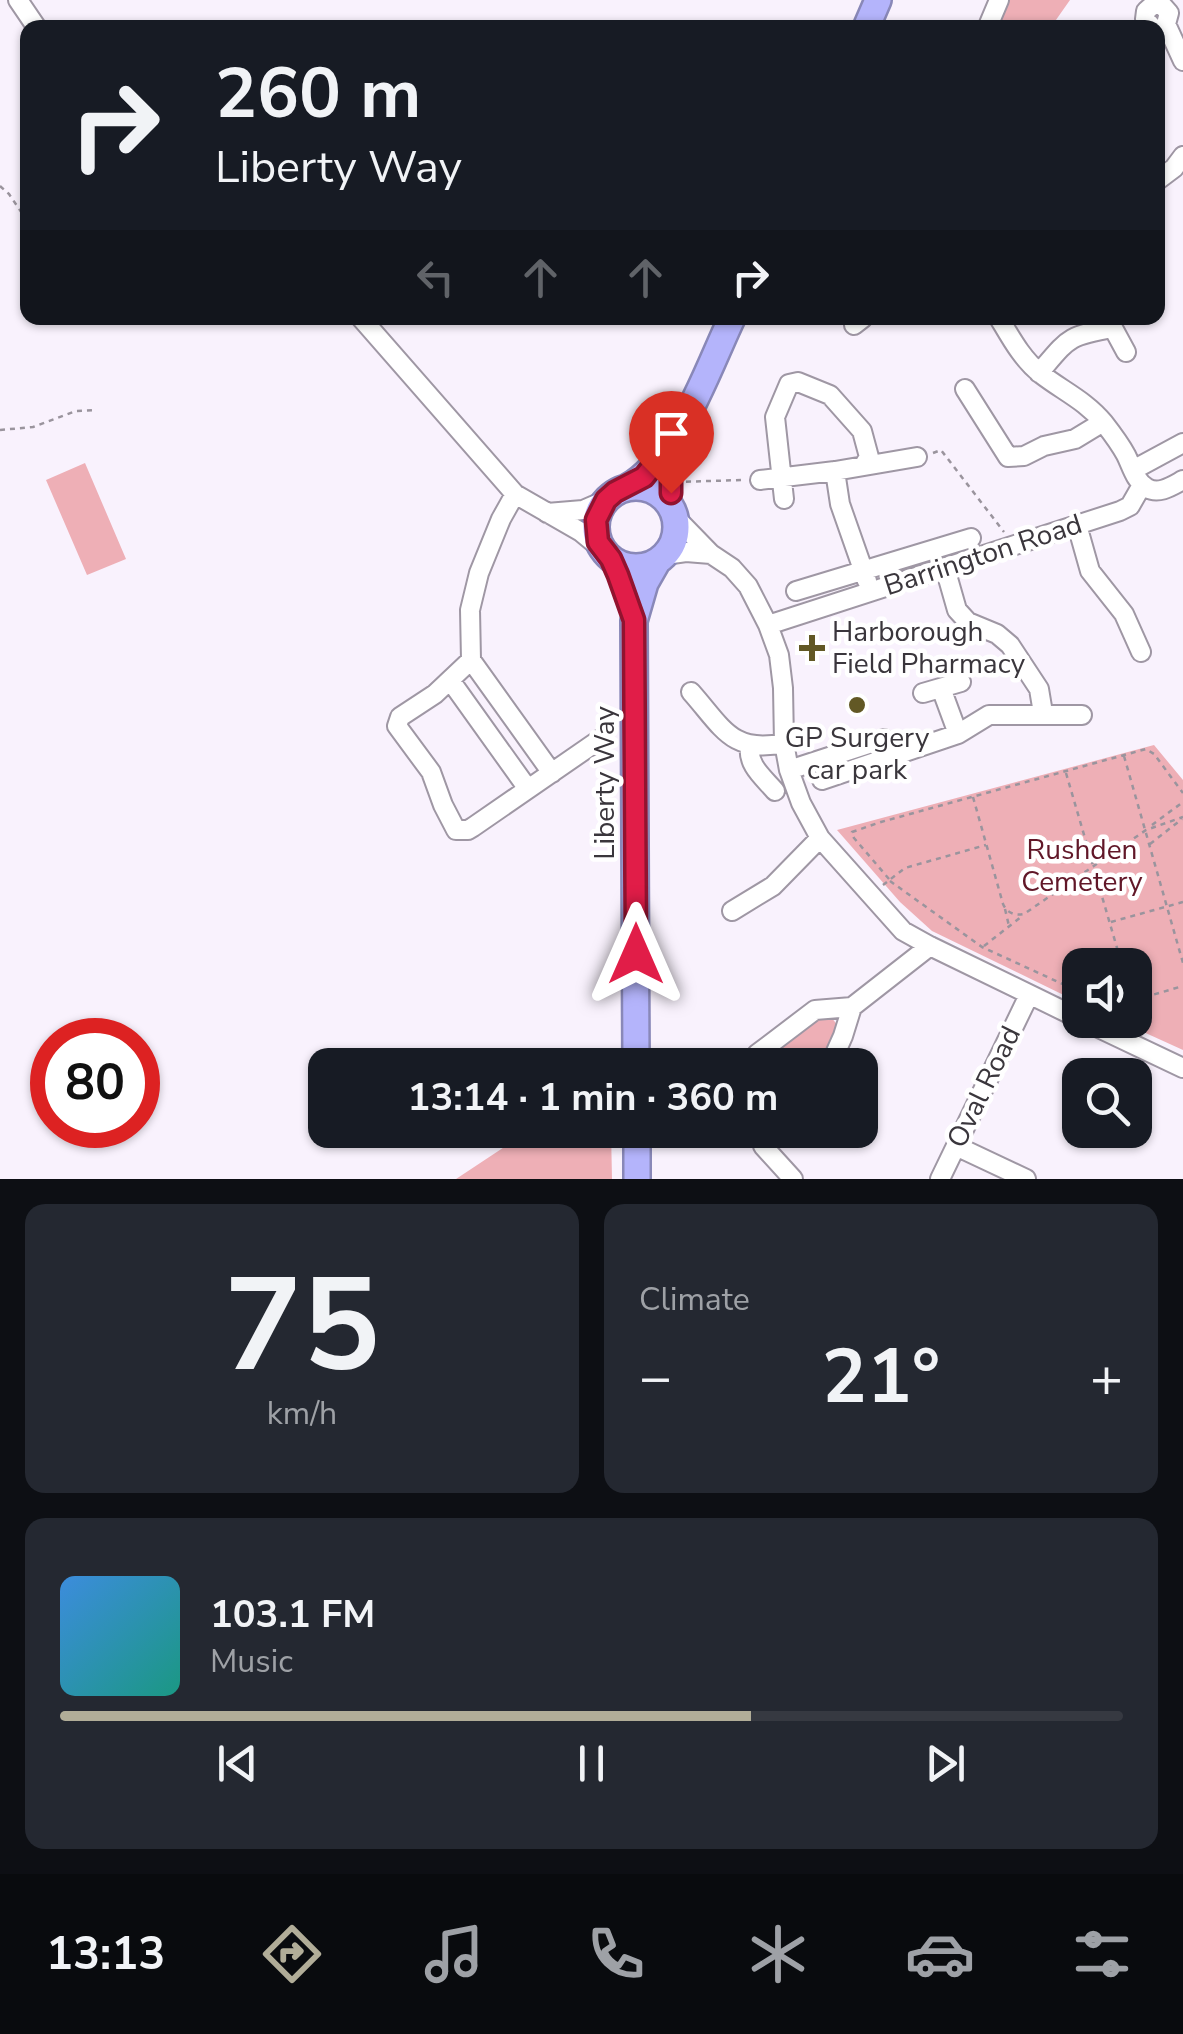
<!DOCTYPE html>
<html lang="en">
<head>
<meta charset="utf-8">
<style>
  body { margin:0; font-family:"Nunito Sans",sans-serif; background:#242831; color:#f1f3f6; height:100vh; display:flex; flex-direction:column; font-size:38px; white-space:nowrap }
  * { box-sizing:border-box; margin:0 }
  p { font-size:32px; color:#9ea1a6 }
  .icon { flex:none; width:55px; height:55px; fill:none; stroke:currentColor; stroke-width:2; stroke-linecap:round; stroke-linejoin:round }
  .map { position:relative; height:1179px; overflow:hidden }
  .side { display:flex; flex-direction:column; gap:25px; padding:25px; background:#0d0f14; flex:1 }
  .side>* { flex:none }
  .guide { position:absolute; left:20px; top:20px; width:1145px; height:305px; border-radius:20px; box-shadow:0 2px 8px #0004; background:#171b24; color:#f1f3f6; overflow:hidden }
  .controls { position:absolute; left:1062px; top:948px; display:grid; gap:20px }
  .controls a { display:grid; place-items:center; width:90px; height:90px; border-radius:20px; background:#171b24; box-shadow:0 2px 8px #0004; font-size:50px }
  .speed { position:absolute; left:30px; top:1018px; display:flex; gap:20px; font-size:50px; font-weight:700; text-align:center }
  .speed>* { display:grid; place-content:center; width:130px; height:130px; border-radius:50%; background:#171b24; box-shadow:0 2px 8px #0004; line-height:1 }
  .speed .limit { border:15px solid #d22; background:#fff; color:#111 }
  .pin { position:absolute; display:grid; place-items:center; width:85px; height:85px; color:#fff; margin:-102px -42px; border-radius:50% 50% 50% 0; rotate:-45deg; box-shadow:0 0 10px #0007 }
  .pin .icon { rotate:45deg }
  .me { position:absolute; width:110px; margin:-55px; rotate:0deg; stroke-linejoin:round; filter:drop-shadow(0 0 8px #0008) }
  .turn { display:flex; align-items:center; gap:35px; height:210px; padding:0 30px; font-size:45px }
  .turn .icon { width:130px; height:130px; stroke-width:2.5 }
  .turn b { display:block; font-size:70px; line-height:85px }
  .lanes { display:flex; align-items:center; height:95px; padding:0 30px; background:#0003; justify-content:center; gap:50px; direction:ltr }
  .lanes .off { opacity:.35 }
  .big { font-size:75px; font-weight:700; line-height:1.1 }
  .side .tile { flex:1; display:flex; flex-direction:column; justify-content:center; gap:15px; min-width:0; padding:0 35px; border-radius:20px; background:#242831 }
  .side .dial { align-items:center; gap:0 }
  .dial b { font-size:130px; line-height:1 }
  .song { display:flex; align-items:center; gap:30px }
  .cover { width:120px; height:120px; border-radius:15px; background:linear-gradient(135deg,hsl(210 70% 55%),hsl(170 70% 35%)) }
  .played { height:10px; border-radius:5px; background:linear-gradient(90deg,#b1ad98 65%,#363941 65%) }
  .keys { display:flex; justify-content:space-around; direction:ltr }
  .heat { display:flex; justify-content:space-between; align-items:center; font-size:55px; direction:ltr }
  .side .tiles { flex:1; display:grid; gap:25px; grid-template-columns:1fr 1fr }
  .tile:last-child { grid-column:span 2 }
  .trip { position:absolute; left:308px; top:1048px; width:570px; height:100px; border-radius:20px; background:#171b24; box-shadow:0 2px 8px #0004; font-weight:700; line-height:100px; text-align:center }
  .tabs { display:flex; height:160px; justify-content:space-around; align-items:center; background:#090b0e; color:#9ea1a6 }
  .tabs .icon { width:70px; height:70px }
  .tabs .current { color:#b1ad98 }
  .tabs b { font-size:45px; color:#f1f3f6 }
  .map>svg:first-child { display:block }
</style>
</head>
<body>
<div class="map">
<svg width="1183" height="1179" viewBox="0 0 1183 1179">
  <rect width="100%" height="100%" fill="#f9f2fd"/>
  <path fill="#eeafb6" d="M1003 0H1070L1051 27H998L994 21Z
    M85 463 126 559 87 575 46 480Z
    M1154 745 1183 780V1050L1117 1020H1135V965H1080V1003L932 931 900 902 837 830Z
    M816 1015 831 1017 839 1027 827 1065H756Z
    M530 1130H611L612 1179H456Z"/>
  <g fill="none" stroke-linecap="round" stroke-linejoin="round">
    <g stroke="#9f97a4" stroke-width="22">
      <path id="minor" d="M18 0 37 28
        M988 26 999 0
        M1153 28 1145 19 1146 11 1153 5 1161 4 1169 13 1166 24 1183 61
        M1158 180 1174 168 1183 156
        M361 318 515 494 581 532 604 551
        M999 318C1011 338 1022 359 1041 374 1063 391 1086 401 1104 423 1111 432 1120 444 1126 455 1132 467 1135 481 1147 488 1159 495 1172 486 1183 480
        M854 325 863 318
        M1039 373C1069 338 1067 336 1113 328L1126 352
        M965 389 1008 457 1024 456 1044 446 1075 439 1103 422
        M1133 470 1183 443
        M835 471 840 504 867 581
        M760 480 835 471 917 457
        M515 494 501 519 479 573 470 610 471 660 552 773
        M784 499 775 417 789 384 798 382 830 395 862 431 869 457 864 465
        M547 513 583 510 606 500
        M676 518 711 554 732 568 748 586 768 625 779 655 783 688 784 743 789 770 801 803 820 838 903 931 930 946 1080 1019
        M1077 525 1090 571 1124 614 1141 652
        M665 555 686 552 711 554
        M945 568 957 610 968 622 997 634 1010 645 1039 689 1043 713
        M796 591 971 538
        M768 625 1120 511 1130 506 1142 485
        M471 660 435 694 400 717 397 726 431 772 443 805 456 830H468L473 827 602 738
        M450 680 528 789
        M941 688 958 734
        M691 692C723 728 732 754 784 743
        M923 693 961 682
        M750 746C747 765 763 777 775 791
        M789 770 884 739
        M822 780 958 734 989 715H1082
        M732 911 773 886 820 838
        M1082 1020 1183 1068
        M752 1065 757 1054 815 1010 852 1007 930 946
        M830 1065 843 1036 852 1007
        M762 1130 763 1146 793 1179
        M956 1146 1026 1179
        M940 1179 1029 995"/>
    </g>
    <g stroke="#8988b8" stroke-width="30">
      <path id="highway" d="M866 28 878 0
        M596 527a40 40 0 1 1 80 0a40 40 0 1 1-80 0Z
        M626 488C677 461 708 368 732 318
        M636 1065 634 621 645 583 657 562
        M637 1130V1179"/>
    </g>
    <path stroke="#9a949d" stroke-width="2.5" stroke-dasharray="5 5" stroke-linecap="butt" d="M0 186 9 194 28 222
      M0 430 33 427 76 411 95 410
      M933 453 941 450 1004 532
      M676 482 743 480
      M1124 756 1183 963
      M1066 773 1122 965
      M973 797 1003 904C1007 913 1015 916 1024 914L1146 830 1183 817
      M1152 825 1183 802
      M1150 844 1182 819
      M889 879 854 838 852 832 881 822 1146 749 1154 754 1183 793
      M890 881 982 947 1080 992
      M883 885 905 868 986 845
      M1005 909 1009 926
      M1111 922 1183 902
      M984 946 1021 917
      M1135 1000 1183 986"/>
    <use href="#minor" stroke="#fff" stroke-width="18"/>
    <use href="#highway" stroke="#b4b4fb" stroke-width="25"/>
  </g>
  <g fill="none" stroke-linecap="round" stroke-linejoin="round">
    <g stroke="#92132f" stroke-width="25">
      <path id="route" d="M636 954 634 620 618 575 611 559 598 542 596 520 606 500 615 492 644 477 678 434 671 469V493"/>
    </g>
    <use href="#route" stroke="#e11d48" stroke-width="18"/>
  </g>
  <g fill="#625825" stroke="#fff" stroke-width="4">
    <path d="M807 633h10v10h10v10h-10v10h-10v-10h-10v-10h10z"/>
    <circle cx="857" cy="705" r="10"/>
  </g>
  <g text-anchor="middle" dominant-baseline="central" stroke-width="9" stroke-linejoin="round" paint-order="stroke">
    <g font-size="28" fill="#3a363c" stroke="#fff">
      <text transform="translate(983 555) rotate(-18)">Barrington Road</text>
      <text transform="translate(605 783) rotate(-90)">Liberty Way</text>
      <text transform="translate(984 1087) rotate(-64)">Oval Road</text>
    </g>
    <g font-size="28" fill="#3a363c" stroke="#fff" text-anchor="start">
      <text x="832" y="632">Harborough<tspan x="832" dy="32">Field Pharmacy</tspan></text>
      <text x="857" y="738" text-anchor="middle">GP Surgery<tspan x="857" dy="32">car park</tspan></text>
    </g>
    <g font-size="28" fill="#611728" stroke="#fff">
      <text x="1082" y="850">Rushden<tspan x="1082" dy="32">Cemetery</tspan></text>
    </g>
  </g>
</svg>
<div class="controls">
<a><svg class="icon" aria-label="sound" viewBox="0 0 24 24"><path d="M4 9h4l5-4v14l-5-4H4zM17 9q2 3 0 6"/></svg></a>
<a><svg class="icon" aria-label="search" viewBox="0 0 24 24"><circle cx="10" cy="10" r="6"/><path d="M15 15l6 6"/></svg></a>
</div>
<div class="speed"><div class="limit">80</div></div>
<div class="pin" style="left:671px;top:493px;background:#d93025"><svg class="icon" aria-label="arrive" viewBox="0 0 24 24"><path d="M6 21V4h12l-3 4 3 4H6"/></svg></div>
<svg class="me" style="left:636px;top:954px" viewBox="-20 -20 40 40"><path d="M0-17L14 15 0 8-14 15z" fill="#e11d48" stroke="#fff" stroke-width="4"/></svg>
<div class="trip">13:14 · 1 min · 360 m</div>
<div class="guide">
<div class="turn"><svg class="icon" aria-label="right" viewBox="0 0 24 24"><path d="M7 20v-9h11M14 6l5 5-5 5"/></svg><div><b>260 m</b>Liberty Way</div></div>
<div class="lanes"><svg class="icon off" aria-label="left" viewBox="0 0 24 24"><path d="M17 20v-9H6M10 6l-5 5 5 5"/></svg><svg class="icon off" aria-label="ahead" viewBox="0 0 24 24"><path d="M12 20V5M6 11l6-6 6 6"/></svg><svg class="icon off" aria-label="ahead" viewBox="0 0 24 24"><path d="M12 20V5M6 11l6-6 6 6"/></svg><svg class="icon" aria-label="right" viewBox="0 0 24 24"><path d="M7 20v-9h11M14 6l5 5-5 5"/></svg></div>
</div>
</div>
<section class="side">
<div class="tiles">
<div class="tile dial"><b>75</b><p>km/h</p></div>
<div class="tile"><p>Climate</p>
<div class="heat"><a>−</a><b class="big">21°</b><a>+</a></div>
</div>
<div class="tile">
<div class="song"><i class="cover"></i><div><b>103.1 FM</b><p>Music</p></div></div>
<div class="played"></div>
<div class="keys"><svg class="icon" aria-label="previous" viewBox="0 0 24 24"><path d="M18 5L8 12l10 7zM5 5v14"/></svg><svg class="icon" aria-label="pause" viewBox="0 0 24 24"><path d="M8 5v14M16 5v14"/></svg><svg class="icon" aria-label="next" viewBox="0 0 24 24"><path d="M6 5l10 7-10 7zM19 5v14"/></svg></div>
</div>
</div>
</section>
<nav class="tabs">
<b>13:13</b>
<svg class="icon current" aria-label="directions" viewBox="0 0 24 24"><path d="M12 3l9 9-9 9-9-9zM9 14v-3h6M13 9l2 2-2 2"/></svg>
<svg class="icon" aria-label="music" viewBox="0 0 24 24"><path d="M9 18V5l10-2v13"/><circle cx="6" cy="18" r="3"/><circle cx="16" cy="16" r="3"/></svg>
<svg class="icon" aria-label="phone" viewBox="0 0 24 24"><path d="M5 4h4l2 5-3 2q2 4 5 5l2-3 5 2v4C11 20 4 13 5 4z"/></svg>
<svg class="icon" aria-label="climate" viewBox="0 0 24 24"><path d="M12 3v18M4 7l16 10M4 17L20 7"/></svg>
<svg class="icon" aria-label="car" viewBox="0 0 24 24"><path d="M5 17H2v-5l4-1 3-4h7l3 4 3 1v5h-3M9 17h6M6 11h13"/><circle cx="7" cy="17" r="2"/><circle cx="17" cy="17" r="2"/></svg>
<svg class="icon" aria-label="filters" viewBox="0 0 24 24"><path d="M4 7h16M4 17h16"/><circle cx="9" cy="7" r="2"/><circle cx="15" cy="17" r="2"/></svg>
</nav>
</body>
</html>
